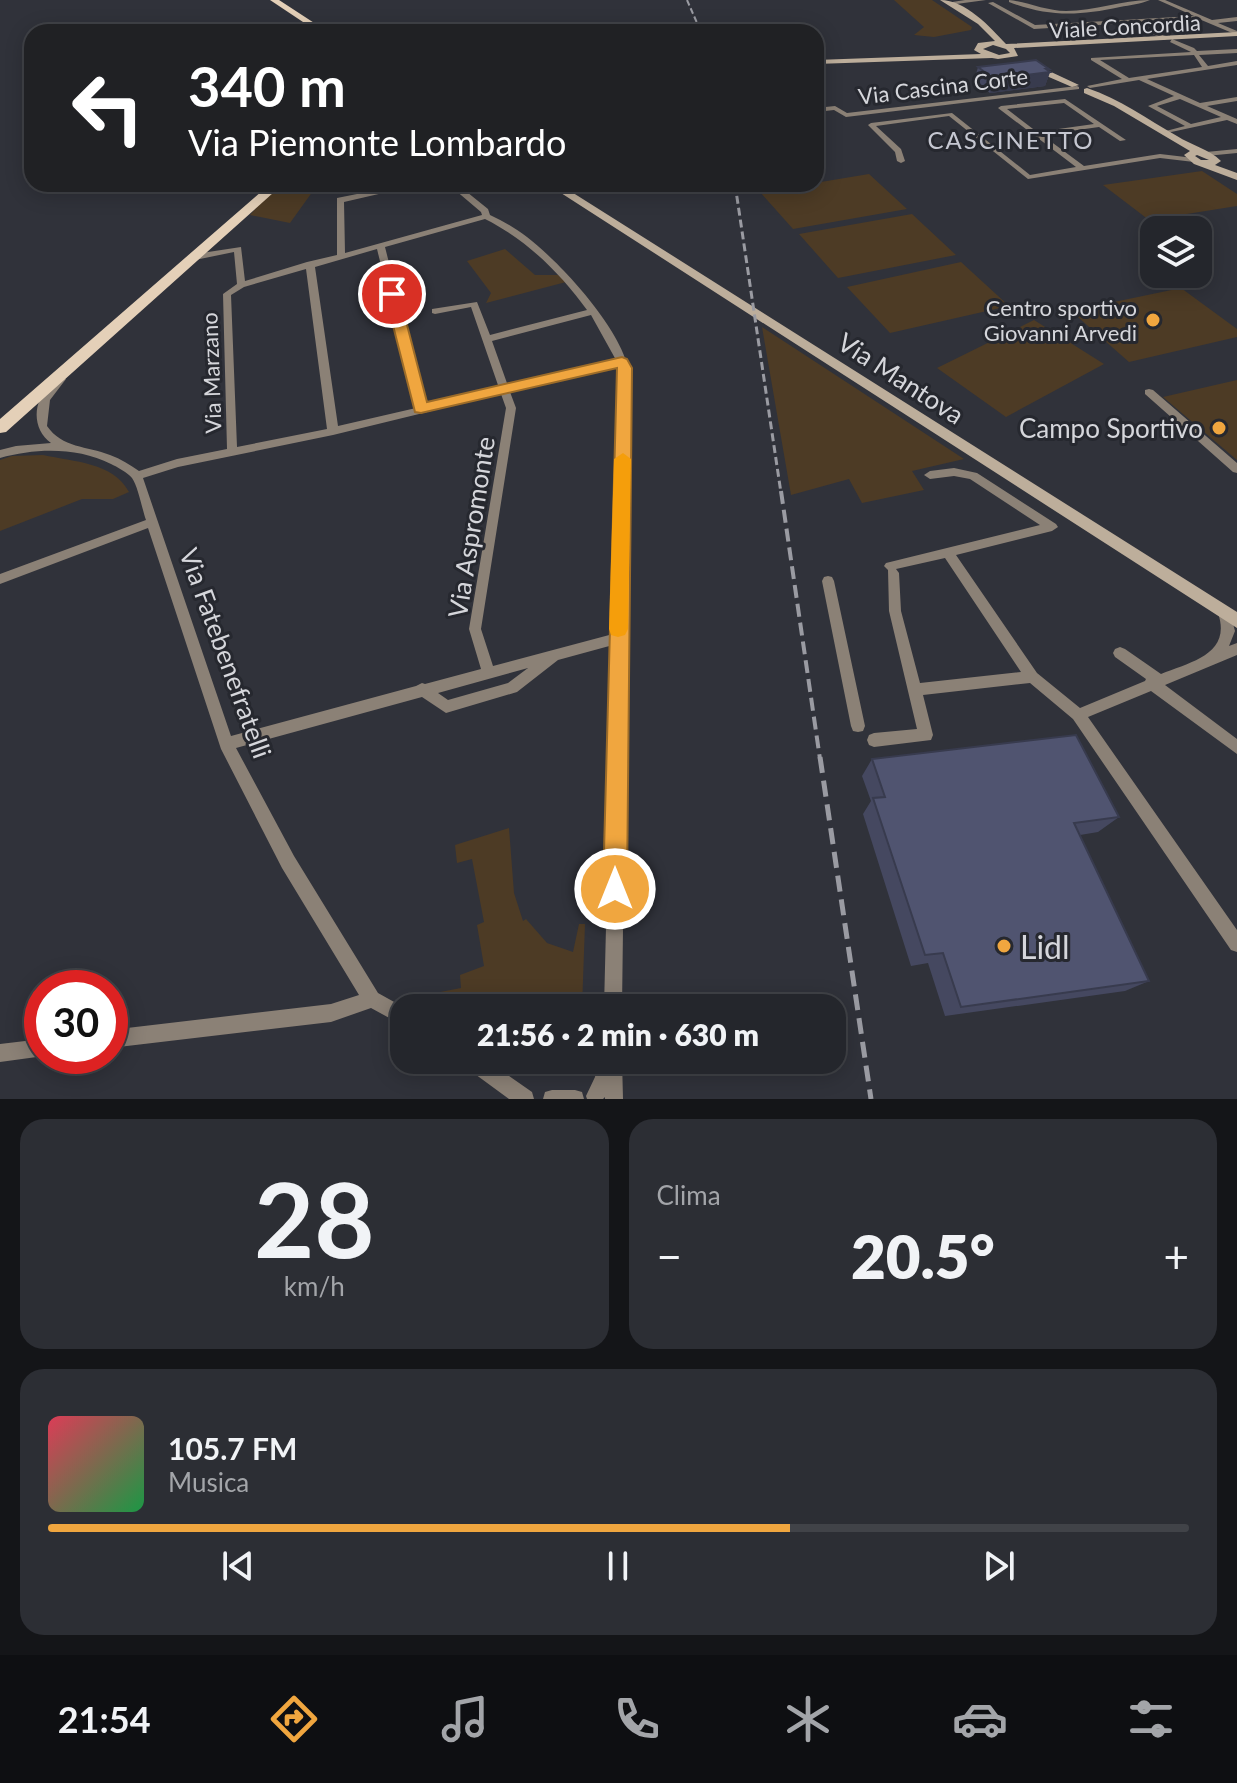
<!DOCTYPE html>
<html lang="it">
<head>
<meta charset="utf-8">
<style>
  body { margin:0; font-family:Lato,sans-serif; background:#2c2e34; color:#f1f3f6; height:100vh; display:flex; flex-direction:column; font-size:30px; white-space:nowrap }
  * { box-sizing:border-box; margin:0 }
  p { font-size:26px; color:#a3a5a9 }
  .icon { flex:none; width:44px; height:44px; fill:none; stroke:currentColor; stroke-width:2; stroke-linecap:round; stroke-linejoin:round }
  .map { position:relative; height:1099px; overflow:hidden }
  .details { display:flex; flex-direction:column; gap:20px; padding:20px; background:#141518; flex:1 }
  .details>* { flex:none }
  .top-card { position:absolute; left:24px; top:24px; width:800px; height:168px; border-radius:24px; box-shadow:0 4px 20px #0003,0 0 0 2px #414348; background:#202124; color:#fff; overflow:hidden }
  .tools { position:absolute; left:1140px; top:216px; display:grid; gap:16px }
  .tools a { display:grid; place-items:center; width:72px; height:72px; border-radius:16px; background:#24262c; box-shadow:0 4px 20px #0003,0 0 0 2px #414348; font-size:40px }
  .speed { position:absolute; left:24px; top:970px; display:flex; gap:16px; font-size:40px; font-weight:700; text-align:center }
  .speed>* { display:grid; place-content:center; width:104px; height:104px; border-radius:50%; background:#24262c; box-shadow:0 4px 20px #0003,0 0 0 2px #414348; line-height:1 }
  .speed .limit { border:12px solid #d22; background:#fff; color:#111 }
  .pin { position:absolute; display:grid; place-items:center; width:68px; height:68px; color:#fff; margin:-34px; border:4px solid #fff; border-radius:50%; box-shadow:0 2px 8px #0007 }
  .me { position:absolute; width:88px; margin:-44px; rotate:0deg; stroke-linejoin:round; filter:drop-shadow(0 0 6px #0008) }
  .turn { display:flex; align-items:center; gap:28px; height:168px; padding:0 32px; font-size:36px }
  .turn .icon { width:104px; height:104px; stroke-width:2.5 }
  .turn b { display:block; font-size:56px; line-height:68px }
  .big { font-size:60px; font-weight:800; line-height:1.1 }
  .details .card { flex:1; display:flex; flex-direction:column; justify-content:center; gap:12px; min-width:0; padding:0 28px; border-radius:24px; background:#2c2e34 }
  .details .dial { align-items:center; gap:0 }
  .dial b { font-size:104px; line-height:1 }
  .song { display:flex; align-items:center; gap:24px }
  .cover { width:96px; height:96px; border-radius:12px; background:linear-gradient(135deg,hsl(350 70% 55%),hsl(140 70% 35%)) }
  .played { height:8px; border-radius:4px; background:linear-gradient(90deg,#f0a63f 65%,#414348 65%) }
  .keys { display:flex; justify-content:space-around; direction:ltr }
  .heat { display:flex; justify-content:space-between; align-items:center; font-size:44px; direction:ltr }
  .details .tiles { flex:1; display:grid; gap:20px; grid-template-columns:1fr 1fr }
  .card:last-child { grid-column:span 2 }
  .trip { position:absolute; left:390px; top:994px; width:456px; height:80px; border-radius:24px; background:#24262c; box-shadow:0 4px 20px #0003,0 0 0 2px #414348; font-weight:800; line-height:80px; text-align:center }
  .tab-bar { display:flex; height:128px; justify-content:space-around; align-items:center; background:#0e0f12; color:#a3a5a9 }
  .tab-bar .icon { width:56px; height:56px }
  .tab-bar .on { color:#f0a63f }
  .tab-bar b { font-size:36px; color:#f1f3f6 }
  .map>svg:first-child { display:block }
</style>
</head>
<body>
<div class="map">
<svg width="1237" height="1099" viewBox="0 0 1237 1099">
  <rect width="100%" height="100%" fill="#30323a"/>
  <path fill="#4d3b25" d="M894 0H932L972 27 971 30 934 37 914 35 924 27Z
    M1202 171 1237 194V206L1149 220 1103 185Z
    M869 174 907 209 793 229 760 192Z
    M278 184H318L290 223 250 215Z
    M912 214 956 255 838 278 799 234Z
    M505 249 535 275H558L566 282 486 303 491 293 467 261Z
    M961 262 1009 306 890 333 847 287Z
    M1181 288 1237 329V337L1129 362 1071 311Z
    M1034 320 1104 364 1006 417 937 368Z
    M762 327 964 459 912 471 924 490 862 503 849 479 791 495Z
    M1237 380V460L1163 397Z
    M43 455C74 462 113 462 129 492L113 499H82L0 531V460L12 456Z
    M509 828 514 893 523 921 526 919 547 943 573 952 579 924H585L582 1008H455L430 994 461 988 460 975 484 966 477 925 484 922 472 859 457 863 455 845Z"/>
  <g fill="none" stroke-linecap="round" stroke-linejoin="round">
    <path fill="#8b8176" fill-rule="evenodd" d="M965 0H986L949 5 946 3Z
      M1009 0C1028 2 1046 11 1066 11 1095 11 1122 0 1150 0 1141 4 1130 5 1120 7 1078 16 1049 17 1009 2Z
      M1158 0H1165L1212 20 1237 17V21L1218 23 1237 31V35L1199 19 1135 23 1167 37 1165 40 1130 23 1034 29 988 3 993 2 1035 25 1194 16Z
      M1172 39 1194 48 1197 51 1237 49V53L1199 55 1208 66 1237 61V65L1147 79 1200 103 1237 97V101L1207 106 1237 119V124L1227 120 1162 134V132L1185 126 1148 106 1174 96 1139 80 1090 88 1087 86 1122 79 1091 60V58L1191 52 1170 42ZM1194 55 1202 67 1129 78 1100 60ZM1180 99 1221 117 1191 124 1157 106Z
      M1077 86 1079 87V89L846 117 834 110 816 112V108L835 106 847 113Z
      M1065 99 1126 140 1120 141 1099 127 1042 135 1084 166 1160 154 1194 158 1198 160 1194 162 1160 158 1028 179 949 116 876 126 901 149 905 161 901 163 897 161 895 152 868 125 871 123 952 113 1030 175 1076 167 998 108 1001 106ZM1064 103 1094 124 1037 132 1007 109Z
      M1237 149V153L1206 156 1202 154 1206 152Z
      M407 184H422L344 202 345 253 482 215 481 212 448 184H457L488 209 490 215C503 221 515 228 527 237 561 263 629 336 630 380L622 1008H604L613 645 558 660 517 692 446 713 422 697 236 748 294 856 378 993 405 1008 404 1026 371 1008 331 1022 110 1048V1030L331 1004 359 995 282 868 221 749 148 528 0 584V574L146 520C142 509 138 486 132 478 127 472 117 467 111 464 77 447 36 448 0 458V450L16 446 51 443C37 433 33 415 40 399 44 391 52 384 57 377L61 376 66 379 50 400 47 426C62 448 87 446 110 455 121 459 130 465 139 471L177 459 227 449 223 294 237 284 234 252 195 260 191 257 195 254 241 247 245 281 307 262 337 255V198ZM485 219C527 240 560 273 587 310L490 335 477 302 432 309V313L435 314 471 307 499 388 425 405 385 247ZM377 249 416 408 338 426 315 267ZM306 269 327 429 237 447 231 295 244 287ZM591 315 616 360 508 386 492 341ZM619 366 613 634 493 666 481 629 516 408 510 392ZM501 394 506 408 469 629 481 669 425 684 422 683 416 686 231 736 143 478 178 467 333 435ZM528 668 508 683 448 700 438 693Z
      M1149 389 1153 390 1237 463V473L1233 472 1145 394V390Z
      M954 468 977 473 1056 524 1058 527 1052 531 956 555 1037 673 1080 708 1145 681 1146 679 1115 657 1113 653 1115 649 1120 647 1125 649 1161 674C1191 662 1232 654 1218 613L1219 609 1224 608 1229 609 1235 631 1229 646 1237 643V655L1165 685 1237 739V754L1151 691 1088 717 1237 930V952L1231 950 1073 719 1030 683 923 695 933 735 931 740 874 747 869 745 867 740 869 735 874 733 917 729 889 611 888 570 884 566 886 563 1040 525 970 479 954 476 930 479 924 475 930 471ZM945 558 1021 672 920 683 901 611 899 573 896 569Z
      M828 576 832 577 834 581 865 726 863 731 858 732 853 731 851 726 822 581 824 577Z
      M42 1039V1056H44L0 1062V1044Z
      M461 1060H486L532 1092 534 1099H509L464 1066Z
      M598 1060H622L623 1099H605V1097L603 1099H587L586 1096 595 1077Z
      M552 1090H575L582 1092 584 1099H543L545 1092Z"/>
    <path fill="#bdae9b" fill-rule="evenodd" d="M940 0C966 0 990 27 1006 44L1237 32V36L1014 48 1018 56 998 59 992 58 816 64V60L981 54 974 50 978 43 995 41 978 24ZM993 45 1006 49 1010 53 999 55 983 49Z
      M1028 64H1034L1079 85 1072 87 1028 68Z
      M1087 88C1120 99 1147 119 1177 136 1191 145 1209 149 1221 161L1215 165 1237 173V180L1194 164 1184 155 1190 151 1114 106 1084 93V89ZM1197 155 1209 160H1201L1195 156Z
      M547 184H559L1237 612V628Z"/>
    <path fill="#e4d0b8" fill-rule="evenodd" d="M270 0H279L328 32H318Z
      M270 184H283L6 432 0 433V419Z"/>
    <path stroke="#9a9ba2" stroke-width="2" stroke-dasharray="6 3" stroke-linecap="butt" d="M687 0 701 32"/>
    <path stroke="#9a9ba2" stroke-width="3" stroke-dasharray="8 4" stroke-linecap="butt" d="M735 184 781 493"/>
    <path stroke="#9a9ba2" stroke-width="4" stroke-dasharray="13 6" stroke-linecap="butt" d="M781 491 820 759"/>
    <path stroke="#9a9ba2" stroke-width="5" stroke-dasharray="16 8" stroke-linecap="butt" d="M820 757 871 1099"/>
  </g>
  <path fill="#454860" d="M978 67 1049 69 1048 71 1050 72 1045 86 990 93 974 81Z
    M872 759 1119 817 1098 832 1080 835 1149 981 1125 991 945 1016 928 963 911 966 863 814 871 801 862 776Z"/>
  <path fill="#383b4e" d="M1049 69 1048 72H1050L1045 86 990 93 994 79Z"/>
  <path fill="#505470" stroke="#383b4e" stroke-width="2" d="M1036 60 1049 69H1046L1050 72 994 79 978 67Z
    M1076 735 1119 817 1074 823 1149 981 961 1007 943 953 925 955 873 798 885 797 872 759Z"/>
  <path fill="#f0a63f" stroke="#9c6c29" stroke-width="2" d="M392 290 399 294 427 402 622 357 627 359 632 368 627 889 624 898 615 901 607 898 603 889 617 368 421 413 415 412 385 294Z"/>
  <path fill="#f59e0b" d="M623 453 631 459 628 629 625 635 618 637 611 635 609 629 614 459Z"/>
  <g fill="#f0a63f" stroke="#26282f" stroke-width="3">
    <circle cx="1153" cy="320" r="8"/>
    <circle cx="1219" cy="428" r="8"/>
    <circle cx="1004" cy="946" r="8"/>
  </g>
  <g text-anchor="middle" dominant-baseline="central" stroke-width="6" stroke-linejoin="round" paint-order="stroke">
    <g font-size="22" fill="#d5d6db" stroke="#26282f">
      <text transform="translate(1125 26) rotate(-3)">Viale Concordia</text>
      <text transform="translate(943 86) rotate(-7)">Via Cascina Corte</text>
      <text transform="translate(211 373) rotate(-92)">Via Marzano</text>
    </g>
    <g font-size="22" fill="#d5d6db" stroke="#26282f" text-anchor="end">
      <text x="1137" y="307">Centro sportivo<tspan x="1137" dy="25">Giovanni Arvedi</tspan></text>
    </g>
    <g font-size="24" letter-spacing="2" fill="#c5c7d1" stroke="#26282f">
      <text x="1011" y="139">CASCINETTO</text>
    </g>
    <g font-size="26" fill="#d5d6db" stroke="#26282f">
      <text transform="translate(901 378) rotate(33)">Via Mantova</text>
      <text transform="translate(471 527) rotate(-81)">Via Aspromonte</text>
      <text transform="translate(226 653) rotate(70)">Via Fatebenefratelli</text>
    </g>
    <g font-size="26" fill="#d5d6db" stroke="#26282f" text-anchor="end">
      <text x="1203" y="428">Campo Sportivo</text>
    </g>
    <g font-size="32" fill="#d5d6db" stroke="#26282f" text-anchor="start">
      <text x="1020" y="946">Lidl</text>
    </g>
  </g>
</svg>
<div class="tools">
<a><svg class="icon" aria-label="layers" viewBox="0 0 24 24"><path d="M12 4l9 5-9 5-9-5zM3 14l9 5 9-5"/></svg></a>
</div>
<div class="speed"><div class="limit">30</div></div>
<div class="pin" style="left:392px;top:294px;background:#d93025"><svg class="icon" aria-label="arrive" viewBox="0 0 24 24"><path d="M6 21V4h12l-3 4 3 4H6"/></svg></div>
<svg class="me" style="left:615px;top:889px" viewBox="-20 -20 40 40"><circle r="17" fill="#f0a63f" stroke="#fff" stroke-width="3"/><path d="M0-11L8 9 0 5-8 9z" fill="#fff"/></svg>
<div class="trip">21:56 · 2 min · 630 m</div>
<div class="top-card">
<div class="turn"><svg class="icon" aria-label="left" viewBox="0 0 24 24"><path d="M17 20v-9H6M10 6l-5 5 5 5"/></svg><div><b>340 m</b>Via Piemonte Lombardo</div></div>
</div>
</div>
<section class="details">
<div class="tiles">
<div class="card dial"><b>28</b><p>km/h</p></div>
<div class="card"><p>Clima</p>
<div class="heat"><a>−</a><b class="big">20.5°</b><a>+</a></div>
</div>
<div class="card">
<div class="song"><i class="cover"></i><div><b>105.7 FM</b><p>Musica</p></div></div>
<div class="played"></div>
<div class="keys"><svg class="icon" aria-label="previous" viewBox="0 0 24 24"><path d="M18 5L8 12l10 7zM5 5v14"/></svg><svg class="icon" aria-label="pause" viewBox="0 0 24 24"><path d="M8 5v14M16 5v14"/></svg><svg class="icon" aria-label="next" viewBox="0 0 24 24"><path d="M6 5l10 7-10 7zM19 5v14"/></svg></div>
</div>
</div>
</section>
<nav class="tab-bar">
<b>21:54</b>
<svg class="icon on" aria-label="directions" viewBox="0 0 24 24"><path d="M12 3l9 9-9 9-9-9zM9 14v-3h6M13 9l2 2-2 2"/></svg>
<svg class="icon" aria-label="music" viewBox="0 0 24 24"><path d="M9 18V5l10-2v13"/><circle cx="6" cy="18" r="3"/><circle cx="16" cy="16" r="3"/></svg>
<svg class="icon" aria-label="phone" viewBox="0 0 24 24"><path d="M5 4h4l2 5-3 2q2 4 5 5l2-3 5 2v4C11 20 4 13 5 4z"/></svg>
<svg class="icon" aria-label="climate" viewBox="0 0 24 24"><path d="M12 3v18M4 7l16 10M4 17L20 7"/></svg>
<svg class="icon" aria-label="car" viewBox="0 0 24 24"><path d="M5 17H2v-5l4-1 3-4h7l3 4 3 1v5h-3M9 17h6M6 11h13"/><circle cx="7" cy="17" r="2"/><circle cx="17" cy="17" r="2"/></svg>
<svg class="icon" aria-label="filters" viewBox="0 0 24 24"><path d="M4 7h16M4 17h16"/><circle cx="9" cy="7" r="2"/><circle cx="15" cy="17" r="2"/></svg>
</nav>
</body>
</html>
